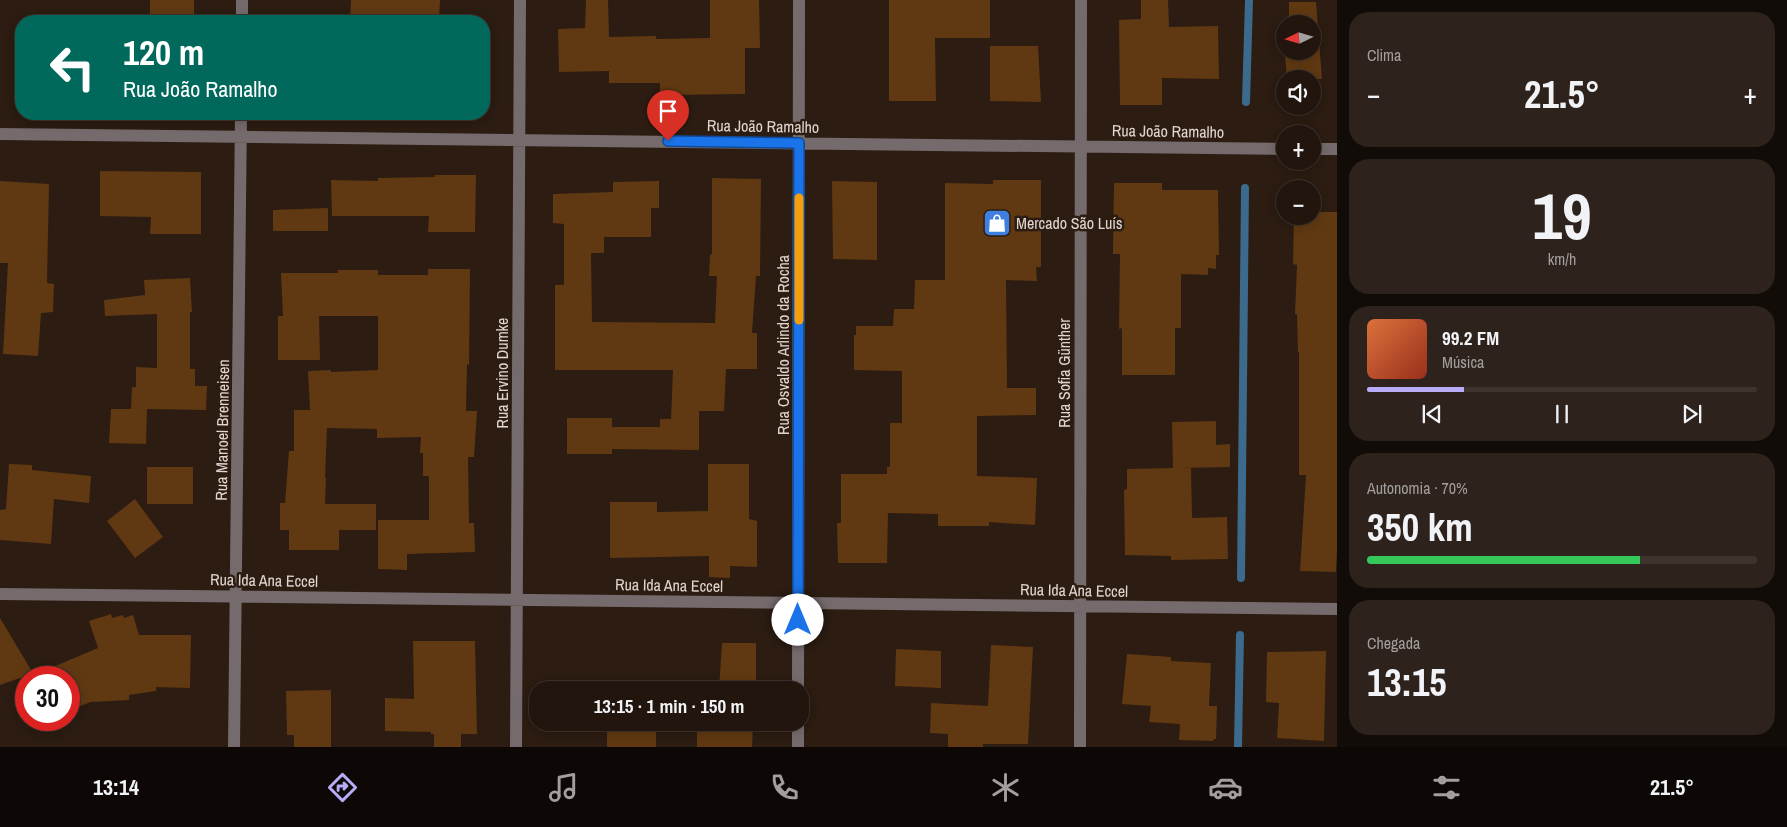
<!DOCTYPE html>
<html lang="pt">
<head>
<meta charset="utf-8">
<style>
  body { margin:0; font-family:"Archivo Narrow",sans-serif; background:#2d221c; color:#f1f3f6; height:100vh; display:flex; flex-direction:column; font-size:19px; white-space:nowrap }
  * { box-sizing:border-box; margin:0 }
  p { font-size:16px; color:#a29f9e }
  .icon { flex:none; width:28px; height:28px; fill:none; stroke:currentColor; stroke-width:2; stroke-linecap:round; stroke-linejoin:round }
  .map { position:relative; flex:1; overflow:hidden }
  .side { display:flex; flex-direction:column; gap:12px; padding:12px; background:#120c08; width:450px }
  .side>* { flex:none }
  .hud { position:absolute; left:15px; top:15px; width:475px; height:105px; border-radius:20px; box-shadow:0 2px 12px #0003,0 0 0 1px #3e342e; background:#00695c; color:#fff; overflow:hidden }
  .needle { width:32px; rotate:265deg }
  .fabs { position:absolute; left:1276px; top:15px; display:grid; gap:10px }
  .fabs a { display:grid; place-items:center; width:45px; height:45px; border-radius:50%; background:#21150e; box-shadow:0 2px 12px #0003,0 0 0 1px #3e342e; font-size:25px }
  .speed { position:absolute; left:15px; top:666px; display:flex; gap:10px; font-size:25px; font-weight:700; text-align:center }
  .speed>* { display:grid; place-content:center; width:65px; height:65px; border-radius:50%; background:#21150e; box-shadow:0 2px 12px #0003,0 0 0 1px #3e342e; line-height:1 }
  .speed .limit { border:8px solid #d22; background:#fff; color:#111 }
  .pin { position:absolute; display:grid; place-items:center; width:42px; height:42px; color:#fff; margin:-51px -21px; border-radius:50% 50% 50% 0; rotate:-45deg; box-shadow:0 0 5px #0007 }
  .pin .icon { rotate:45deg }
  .me { position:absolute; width:55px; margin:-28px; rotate:0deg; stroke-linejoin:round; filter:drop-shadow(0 0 4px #0008) }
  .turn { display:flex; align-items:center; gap:18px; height:105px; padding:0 25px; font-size:22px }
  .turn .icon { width:65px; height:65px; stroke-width:2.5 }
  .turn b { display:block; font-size:35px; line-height:42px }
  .big { font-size:38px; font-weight:700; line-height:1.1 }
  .side .widget { flex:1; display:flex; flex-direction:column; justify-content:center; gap:8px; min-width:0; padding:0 18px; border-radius:20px; background:#2d221c }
  .side .dial { align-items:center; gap:0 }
  .dial b { font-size:65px; line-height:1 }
  .song { display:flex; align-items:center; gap:15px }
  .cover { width:60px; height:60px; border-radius:8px; background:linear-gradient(135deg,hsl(20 70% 55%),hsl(10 70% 35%)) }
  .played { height:5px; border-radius:2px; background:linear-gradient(90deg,#b8abf7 25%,#3e342e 25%) }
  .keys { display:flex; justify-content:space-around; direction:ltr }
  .heat { display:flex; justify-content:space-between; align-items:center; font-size:28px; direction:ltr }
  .charge { height:8px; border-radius:4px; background:linear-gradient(90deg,#34c759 70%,#3e342e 0) }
  .trip { position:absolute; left:529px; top:681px; width:280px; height:50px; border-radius:20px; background:#21150e; box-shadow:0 2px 12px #0003,0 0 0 1px #3e342e; font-weight:700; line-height:50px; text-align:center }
  .tab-bar { display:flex; height:80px; justify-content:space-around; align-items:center; background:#0d0806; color:#a29f9e }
  .tab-bar .icon { width:35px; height:35px }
  .tab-bar .selected { color:#b8abf7 }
  .tab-bar b { font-size:22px; color:#f1f3f6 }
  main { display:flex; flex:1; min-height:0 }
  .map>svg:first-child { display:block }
</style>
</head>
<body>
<main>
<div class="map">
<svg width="1337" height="747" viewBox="0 0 1337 747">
  <rect width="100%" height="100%" fill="#2c1c12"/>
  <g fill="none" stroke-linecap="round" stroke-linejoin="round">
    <path stroke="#3b6a8d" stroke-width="8" d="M1246 102 1249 0
      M1241 578 1245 188
      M1238 747 1240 635"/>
  </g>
  <path fill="#603912" d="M150 0H194V21H150Z
    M351 0H440L439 21H350Z
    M586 0H608L609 37 656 36V39L710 38V0H759L760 48H745V94L660 95V83H609V71L559 72 558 29 585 28Z
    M889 0H990V38H935L936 101H889Z
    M1141 0H1168L1169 27 1218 26 1219 79 1162 78V105H1120L1119 20 1141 19Z
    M1289 2H1316L1322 79H1287L1285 55H1288V51H1312V24H1289Z
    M990 46H1038L1041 102 990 101Z
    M100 171 201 172V234H150L151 217 100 216Z
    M435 175H476L475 232H428L429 216H332L331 180 378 181V178L435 177Z
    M712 178 761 179 760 276H756L752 333H757V369H726L724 411H699V450L612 449V454H567V418H612V427H660V419H671L673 370H555V285H564V224L553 223V194L613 192V182L659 181V208H651V237H604V253H591L592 322 715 323 717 276H709L710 255 712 254Z
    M993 180H1041V267H1036L1037 281 1006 280 1007 388H1036V415L977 416V476L1037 478 1035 525 989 522V526H938V514L888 513 887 563H838L837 523H841V474H887V467H890V423H902V371L854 370V335H856V326H893L894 309H914L915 280H945V183L993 184Z
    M0 181 49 184 47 283 54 284 53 312 41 313 38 356 3 354 8 263H0Z
    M832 181 877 182V260L833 259Z
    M1114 183H1162V190H1218L1219 255H1216V269L1208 268V275L1181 274V328H1175V375H1122V328L1119 329 1120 254H1113Z
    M328 208V231H273V210Z
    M1312 212H1337V549L1336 572 1300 571 1306 475H1299V352H1298L1297 314H1295L1297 265 1293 264 1294 216H1312Z
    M428 269H470L469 365 467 364 466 411H477L474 457H468L469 523H474L475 552 407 554V570L378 569V520H429V476H423V453H420L421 437 377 438V429L327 428 325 478H326L325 504H376V530H339V550H289V530H280V503H285L289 451H294V410H310L308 371 331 370V372L378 370V316H319L320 360H278V316H283L281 273H338V270H378V275H428Z
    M190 278 192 312H190V369H195V386H207L206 410 147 409 146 444 109 443 111 409H131L132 387H136V367L157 368V314L105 316 104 300 145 295 144 280Z
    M1216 421V445L1230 444V467L1178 468H1191L1192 518 1227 517 1228 559 1171 560V556L1125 555 1124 490 1127 489V469L1173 468 1172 422Z
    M9 464 32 465V470L91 476 89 503 54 499 51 544 0 540V510L6 509Z
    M708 464H749V519L757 521V567L730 566V578L709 577V556L610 558V502H657V512L708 511Z
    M147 467H193V504H147Z
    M135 499 163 537 135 558 107 521Z
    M111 614 112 618 123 615 124 618 133 615 139 635H191L190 688 156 687V691L129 695V700L91 702 69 710V678H20L0 685V618L34 675 98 648 89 621Z
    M413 641H475L477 734H461V747H434V734H431V732L385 731V698L414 699Z
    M722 643H756V690H719Z
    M991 645 1033 647 1028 744H983V747H948V734L930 733 931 703 988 706Z
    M896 649 941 651V688L895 686Z
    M1326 651 1324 741 1277 738 1279 703 1266 702 1267 652Z
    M1127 654 1171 657V661L1211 663 1209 706H1217L1216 739H1214L1213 741 1179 740 1180 724 1149 722 1151 706 1122 704Z
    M331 690V747H294V735H287L286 691Z
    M607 722H656V747H607Z
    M697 722H753L752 747H697Z"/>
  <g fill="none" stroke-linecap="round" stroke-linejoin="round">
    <path stroke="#756a6c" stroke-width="12" d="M242 21V0
      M0 134 1285 149
      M1312 149H1337
      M0 594 1337 609
      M798 690 799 0
      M234 747 241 114
      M516 747 520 0
      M798 747V722
      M1080 747 1081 0"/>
  </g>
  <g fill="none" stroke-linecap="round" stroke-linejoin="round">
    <g stroke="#114b97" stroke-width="12">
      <path id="route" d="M668 141 799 143 798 620"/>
    </g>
    <use href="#route" stroke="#1a73e8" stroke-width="9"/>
    <path stroke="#f59e0b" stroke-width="9" d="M799 320V198"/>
  </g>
  <defs>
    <g id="shop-square" transform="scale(1.4375)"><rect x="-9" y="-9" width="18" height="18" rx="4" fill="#3f7fe0" stroke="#2c1c12"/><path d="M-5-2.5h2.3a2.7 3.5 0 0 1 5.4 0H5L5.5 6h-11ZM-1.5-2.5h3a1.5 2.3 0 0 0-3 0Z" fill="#fff"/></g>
  </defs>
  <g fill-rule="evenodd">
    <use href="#shop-square" x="997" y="223"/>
  </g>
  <g text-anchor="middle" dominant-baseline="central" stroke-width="5" stroke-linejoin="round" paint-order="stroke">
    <g font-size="16" fill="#e1d5cf" stroke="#2c1c12">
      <text transform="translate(763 126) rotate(1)">Rua João Ramalho</text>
      <text transform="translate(1168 131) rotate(1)">Rua João Ramalho</text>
      <text transform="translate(783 345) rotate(-90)">Rua Osvaldo Arlindo da Rocha</text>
      <text transform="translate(502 373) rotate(-90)">Rua Ervino Dumke</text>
      <text transform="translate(1064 373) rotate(-90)">Rua Sofia Günther</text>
      <text transform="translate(222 430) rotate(-89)">Rua Manoel Brenneisen</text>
      <text transform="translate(264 580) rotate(1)">Rua Ida Ana Eccel</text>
      <text transform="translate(669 585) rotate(1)">Rua Ida Ana Eccel</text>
      <text transform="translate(1074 590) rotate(1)">Rua Ida Ana Eccel</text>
    </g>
    <g font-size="16" fill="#e1d5cf" stroke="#2c1c12" text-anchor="start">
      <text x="1016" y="223">Mercado São Luís</text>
    </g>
  </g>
</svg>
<div class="fabs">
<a><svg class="needle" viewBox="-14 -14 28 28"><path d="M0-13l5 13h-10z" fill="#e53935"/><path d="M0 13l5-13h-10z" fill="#a29f9e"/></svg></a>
<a><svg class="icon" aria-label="sound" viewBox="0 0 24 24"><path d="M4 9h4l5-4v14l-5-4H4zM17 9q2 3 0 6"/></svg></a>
<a>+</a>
<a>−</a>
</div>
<div class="speed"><div class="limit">30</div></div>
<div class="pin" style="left:668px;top:141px;background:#d93025"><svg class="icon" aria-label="arrive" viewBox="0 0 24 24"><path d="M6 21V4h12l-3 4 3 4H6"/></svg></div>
<svg class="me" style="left:798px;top:620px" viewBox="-20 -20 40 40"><circle r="19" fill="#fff"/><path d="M0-13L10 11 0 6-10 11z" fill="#1a73e8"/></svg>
<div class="trip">13:15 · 1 min · 150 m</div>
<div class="hud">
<div class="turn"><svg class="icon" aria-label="left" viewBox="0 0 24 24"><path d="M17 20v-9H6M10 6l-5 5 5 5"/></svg><div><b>120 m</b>Rua João Ramalho</div></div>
</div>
</div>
<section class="side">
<div class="widget"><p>Clima</p>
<div class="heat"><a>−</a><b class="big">21.5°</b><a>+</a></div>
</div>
<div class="widget dial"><b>19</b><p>km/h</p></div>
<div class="widget">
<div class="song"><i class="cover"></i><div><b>99.2 FM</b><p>Música</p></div></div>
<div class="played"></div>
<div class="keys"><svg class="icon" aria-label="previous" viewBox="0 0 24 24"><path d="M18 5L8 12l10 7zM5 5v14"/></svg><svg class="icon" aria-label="pause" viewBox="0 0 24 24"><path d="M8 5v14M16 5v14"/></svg><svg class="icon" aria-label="next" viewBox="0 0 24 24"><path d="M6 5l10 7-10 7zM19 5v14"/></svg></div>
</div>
<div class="widget"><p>Autonomia · 70%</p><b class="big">350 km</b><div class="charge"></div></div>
<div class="widget"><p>Chegada</p><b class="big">13:15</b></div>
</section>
</main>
<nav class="tab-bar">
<b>13:14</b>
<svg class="icon selected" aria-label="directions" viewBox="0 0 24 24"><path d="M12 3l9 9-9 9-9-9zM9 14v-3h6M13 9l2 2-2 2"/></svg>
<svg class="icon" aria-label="music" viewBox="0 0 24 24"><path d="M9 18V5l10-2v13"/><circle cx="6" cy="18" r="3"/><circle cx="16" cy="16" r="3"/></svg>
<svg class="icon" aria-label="phone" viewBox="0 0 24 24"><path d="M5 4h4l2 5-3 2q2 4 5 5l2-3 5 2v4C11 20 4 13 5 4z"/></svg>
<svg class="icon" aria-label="climate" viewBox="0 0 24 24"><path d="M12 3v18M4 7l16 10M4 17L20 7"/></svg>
<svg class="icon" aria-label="car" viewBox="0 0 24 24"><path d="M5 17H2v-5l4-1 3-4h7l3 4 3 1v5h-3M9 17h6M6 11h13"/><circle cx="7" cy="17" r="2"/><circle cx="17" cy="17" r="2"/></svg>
<svg class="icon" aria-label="filters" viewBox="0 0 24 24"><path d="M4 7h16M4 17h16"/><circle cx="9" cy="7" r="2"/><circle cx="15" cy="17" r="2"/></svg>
<b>21.5°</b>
</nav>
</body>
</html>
